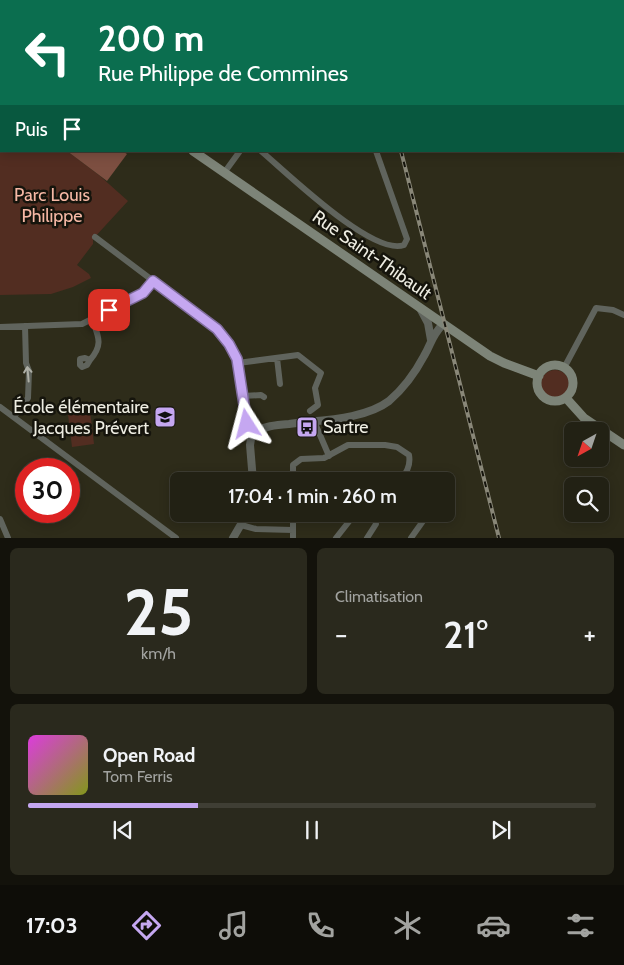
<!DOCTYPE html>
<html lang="fr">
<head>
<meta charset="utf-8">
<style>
  body { margin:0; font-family:Cabin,sans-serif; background:#2a291d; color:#f1f3f6; height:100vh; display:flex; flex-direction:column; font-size:19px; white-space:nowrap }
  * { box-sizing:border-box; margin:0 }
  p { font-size:16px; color:#a2a3a0 }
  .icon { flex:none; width:28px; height:28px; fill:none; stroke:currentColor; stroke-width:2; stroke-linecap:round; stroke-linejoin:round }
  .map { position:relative; height:538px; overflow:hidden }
  .side { display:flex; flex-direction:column; gap:10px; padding:10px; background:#13120b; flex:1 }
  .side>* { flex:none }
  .guide { position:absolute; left:0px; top:0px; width:625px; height:152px; box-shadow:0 2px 12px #0003,0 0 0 1px #3f3e34; background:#0b6e4f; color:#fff; overflow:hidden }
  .needle { width:32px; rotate:220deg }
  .fabs { position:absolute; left:564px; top:422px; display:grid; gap:10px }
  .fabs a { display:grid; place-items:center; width:45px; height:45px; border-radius:8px; background:#222114; box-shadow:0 2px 12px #0003,0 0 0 1px #3f3e34; font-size:25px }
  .speed { position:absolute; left:15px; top:458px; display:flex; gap:10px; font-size:25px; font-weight:700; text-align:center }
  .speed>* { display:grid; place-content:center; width:65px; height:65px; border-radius:50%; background:#222114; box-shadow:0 2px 12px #0003,0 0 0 1px #3f3e34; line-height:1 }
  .speed .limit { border:8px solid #d22; background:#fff; color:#111 }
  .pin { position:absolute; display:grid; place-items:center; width:42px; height:42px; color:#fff; margin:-21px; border-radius:10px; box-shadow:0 2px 8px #0006 }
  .me { position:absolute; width:55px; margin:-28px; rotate:351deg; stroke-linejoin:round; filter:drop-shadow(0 0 4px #0008) }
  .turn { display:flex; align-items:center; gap:18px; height:105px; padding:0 15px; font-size:22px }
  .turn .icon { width:65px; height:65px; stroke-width:2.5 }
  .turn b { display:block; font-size:35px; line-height:42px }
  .then { display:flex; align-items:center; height:48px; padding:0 15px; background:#0003; gap:10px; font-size:19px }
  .big { font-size:38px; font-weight:600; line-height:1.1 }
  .side .widget { flex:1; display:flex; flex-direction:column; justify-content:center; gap:8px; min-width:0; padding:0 18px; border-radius:8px; background:#2a291d }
  .side .dial { align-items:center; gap:0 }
  .dial b { font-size:65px; line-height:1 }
  .song { display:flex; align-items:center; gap:15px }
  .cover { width:60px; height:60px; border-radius:8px; background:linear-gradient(135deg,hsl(300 70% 55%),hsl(70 70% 35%)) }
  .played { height:5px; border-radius:2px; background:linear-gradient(90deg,#c5a7f1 30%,#3f3e34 30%) }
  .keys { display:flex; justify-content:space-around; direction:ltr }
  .heat { display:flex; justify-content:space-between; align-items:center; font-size:28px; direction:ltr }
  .side .tiles { flex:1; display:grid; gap:10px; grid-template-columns:1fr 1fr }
  .widget:last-child { grid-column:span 2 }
  .trip { position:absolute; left:170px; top:472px; width:285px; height:50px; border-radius:8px; background:#222114; box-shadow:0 2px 12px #0003,0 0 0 1px #3f3e34; font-weight:600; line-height:50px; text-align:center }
  .tabs { display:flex; height:80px; justify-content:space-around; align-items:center; background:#0e0d08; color:#a2a3a0 }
  .tabs .icon { width:35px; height:35px }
  .tabs .selected { color:#c5a7f1 }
  .tabs b { font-size:22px; color:#f1f3f6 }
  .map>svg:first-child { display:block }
</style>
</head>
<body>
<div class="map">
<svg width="624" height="538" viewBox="0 0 624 538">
  <rect width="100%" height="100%" fill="#2e2c1a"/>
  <path fill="#522d21" d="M0 83 1 151H67L100 176 128 201 93 239V244L77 265 89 274 91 278 73 287 51 294 0 295Z
    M541 384a14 14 0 1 1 28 0a14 14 0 1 1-28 0Z
    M90 411 94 444 72 447 68 414Z"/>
  <path fill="#7d4f41" d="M67 151H122L127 154 107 181Z"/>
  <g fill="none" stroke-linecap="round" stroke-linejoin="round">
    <path stroke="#60645d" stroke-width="6" d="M104 0V1
      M151 0V1
      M198 0 200 1
      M268 0V1
      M159 1 161 0
      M304 1 306 0
      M261 151C286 172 373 257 404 245L407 239 376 151
      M224 173 240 151
      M95 237 217 329 229 345 237 359 246 417 247 424 252 433
      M0 327 82 324 143 293 153 281
      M277 358 280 384
      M90 360 87 365 82 367 80 365V359L85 358 90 360C104 344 98 336 92 319
      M238 363 298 355 321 373 315 388 318 405 310 411
      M564 368 596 308 613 310 624 315
      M243 396 261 395 264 397
      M0 407 176 538
      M14 417 28 398 29 371 26 363 25 326
      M314 421 329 456
      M293 481V465L301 459 324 458 348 445H385L397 447 409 455C411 466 406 473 400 481
      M446 490 450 484
      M0 519 8 538
      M241 525 256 529 293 530
      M293 538V514
      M336 538 351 519 357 516 371 514
      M367 538 376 524 374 514
      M411 538 428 514"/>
    <path stroke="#60645d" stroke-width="8" d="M420 308 428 323 431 340
      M253 481 250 445 252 433C264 426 276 425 289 424 319 420 364 420 389 401 403 389 415 373 424 356 432 342 431 337 443 324
      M233 538 247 514"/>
    <path stroke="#7d8478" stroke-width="9" d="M55 0 56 1
      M193 151 490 356 504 363 539 376
      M537 383a18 18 0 1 1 36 0a18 18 0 1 1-36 0Z
      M566 398 584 418 624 445"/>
    <g stroke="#898778" stroke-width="4">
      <path id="rail" d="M366 0V1
        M401 151 499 538"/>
    </g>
    <use href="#rail" stroke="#15140c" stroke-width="2" stroke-dasharray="5.5" stroke-linecap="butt"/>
  </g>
  <defs><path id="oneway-shaft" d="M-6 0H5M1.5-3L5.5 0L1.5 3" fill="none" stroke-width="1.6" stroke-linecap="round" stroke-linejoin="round" transform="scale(1.25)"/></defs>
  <use stroke="#aeafa6" href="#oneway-shaft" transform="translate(28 374) rotate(-95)"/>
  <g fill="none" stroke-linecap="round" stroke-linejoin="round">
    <g stroke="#806d9d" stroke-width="12">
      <path id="route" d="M109 310 143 293 153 281 217 329 229 344 237 359 247 424"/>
    </g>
    <use href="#route" stroke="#c5a7f1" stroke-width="9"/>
  </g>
  <defs>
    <g id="school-square" transform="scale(1.125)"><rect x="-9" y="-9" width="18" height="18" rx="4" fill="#c5a7f1" stroke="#15140c"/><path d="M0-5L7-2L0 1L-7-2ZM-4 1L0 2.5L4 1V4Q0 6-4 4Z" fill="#111"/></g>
    <g id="bus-square" transform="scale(1.125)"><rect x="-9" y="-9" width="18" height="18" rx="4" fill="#c5a7f1" stroke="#15140c"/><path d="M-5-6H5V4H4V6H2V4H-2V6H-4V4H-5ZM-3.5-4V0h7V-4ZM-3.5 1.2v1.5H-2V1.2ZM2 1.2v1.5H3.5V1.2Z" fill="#111"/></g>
  </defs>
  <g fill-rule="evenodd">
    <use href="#school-square" x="165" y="417"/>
    <use href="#bus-square" x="307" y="427"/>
  </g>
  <g text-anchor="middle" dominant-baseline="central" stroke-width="5" stroke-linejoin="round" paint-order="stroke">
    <g font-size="18" fill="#f6b8a5" stroke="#15140c">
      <text x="52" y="195">Parc Louis<tspan x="52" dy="21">Philippe</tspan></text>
    </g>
    <g font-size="18" fill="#eeede2" stroke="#15140c">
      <text transform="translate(372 255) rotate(35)">Rue Saint-Thibault</text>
    </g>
    <g font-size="18" fill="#eeede2" stroke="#15140c" text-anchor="end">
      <text x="149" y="407">École élémentaire<tspan x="149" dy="21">Jacques Prévert</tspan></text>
      <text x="323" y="427" text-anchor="start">Sartre</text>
    </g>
  </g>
</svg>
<div class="fabs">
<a><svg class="needle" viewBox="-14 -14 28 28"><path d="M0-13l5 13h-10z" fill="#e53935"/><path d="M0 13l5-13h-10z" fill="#a2a3a0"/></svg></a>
<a><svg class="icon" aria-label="search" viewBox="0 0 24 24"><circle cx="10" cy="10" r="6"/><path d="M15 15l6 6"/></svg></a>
</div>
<div class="speed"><div class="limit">30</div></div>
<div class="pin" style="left:109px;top:310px;background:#d93025"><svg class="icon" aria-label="arrive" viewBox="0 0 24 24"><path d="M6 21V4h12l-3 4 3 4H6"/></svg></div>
<svg class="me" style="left:247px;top:424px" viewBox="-20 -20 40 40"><path d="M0-17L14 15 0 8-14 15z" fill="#c5a7f1" stroke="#fff" stroke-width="4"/></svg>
<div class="trip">17:04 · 1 min · 260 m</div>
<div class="guide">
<div class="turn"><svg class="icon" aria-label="left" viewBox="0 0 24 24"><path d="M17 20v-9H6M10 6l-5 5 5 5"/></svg><div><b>200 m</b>Rue Philippe de Commines</div></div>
<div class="then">Puis<svg class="icon" aria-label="arrive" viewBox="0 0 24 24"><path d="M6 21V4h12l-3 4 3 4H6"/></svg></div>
</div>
</div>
<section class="side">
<div class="tiles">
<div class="widget dial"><b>25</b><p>km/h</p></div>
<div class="widget"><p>Climatisation</p>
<div class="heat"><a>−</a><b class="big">21°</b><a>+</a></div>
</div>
<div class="widget">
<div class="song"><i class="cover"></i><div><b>Open Road</b><p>Tom Ferris</p></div></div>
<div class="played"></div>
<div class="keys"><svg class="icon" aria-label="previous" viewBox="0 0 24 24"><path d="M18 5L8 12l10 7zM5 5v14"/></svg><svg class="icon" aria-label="pause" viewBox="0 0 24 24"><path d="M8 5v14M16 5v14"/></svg><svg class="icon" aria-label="next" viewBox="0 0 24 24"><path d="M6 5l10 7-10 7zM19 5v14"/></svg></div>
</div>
</div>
</section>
<nav class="tabs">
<b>17:03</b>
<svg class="icon selected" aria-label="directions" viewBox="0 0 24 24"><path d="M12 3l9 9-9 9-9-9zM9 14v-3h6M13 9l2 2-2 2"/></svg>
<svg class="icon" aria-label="music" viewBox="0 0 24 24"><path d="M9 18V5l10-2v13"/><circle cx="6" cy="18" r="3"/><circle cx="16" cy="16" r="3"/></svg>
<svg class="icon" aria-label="phone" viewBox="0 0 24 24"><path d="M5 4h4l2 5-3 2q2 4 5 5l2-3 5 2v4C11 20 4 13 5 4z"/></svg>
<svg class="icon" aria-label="climate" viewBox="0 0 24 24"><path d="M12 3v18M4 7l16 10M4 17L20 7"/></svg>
<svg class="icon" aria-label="car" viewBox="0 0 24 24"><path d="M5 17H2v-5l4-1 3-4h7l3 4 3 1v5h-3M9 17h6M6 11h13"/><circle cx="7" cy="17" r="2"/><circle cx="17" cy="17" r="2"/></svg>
<svg class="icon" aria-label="filters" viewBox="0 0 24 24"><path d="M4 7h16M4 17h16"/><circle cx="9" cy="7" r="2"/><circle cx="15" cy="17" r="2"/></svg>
</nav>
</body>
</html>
